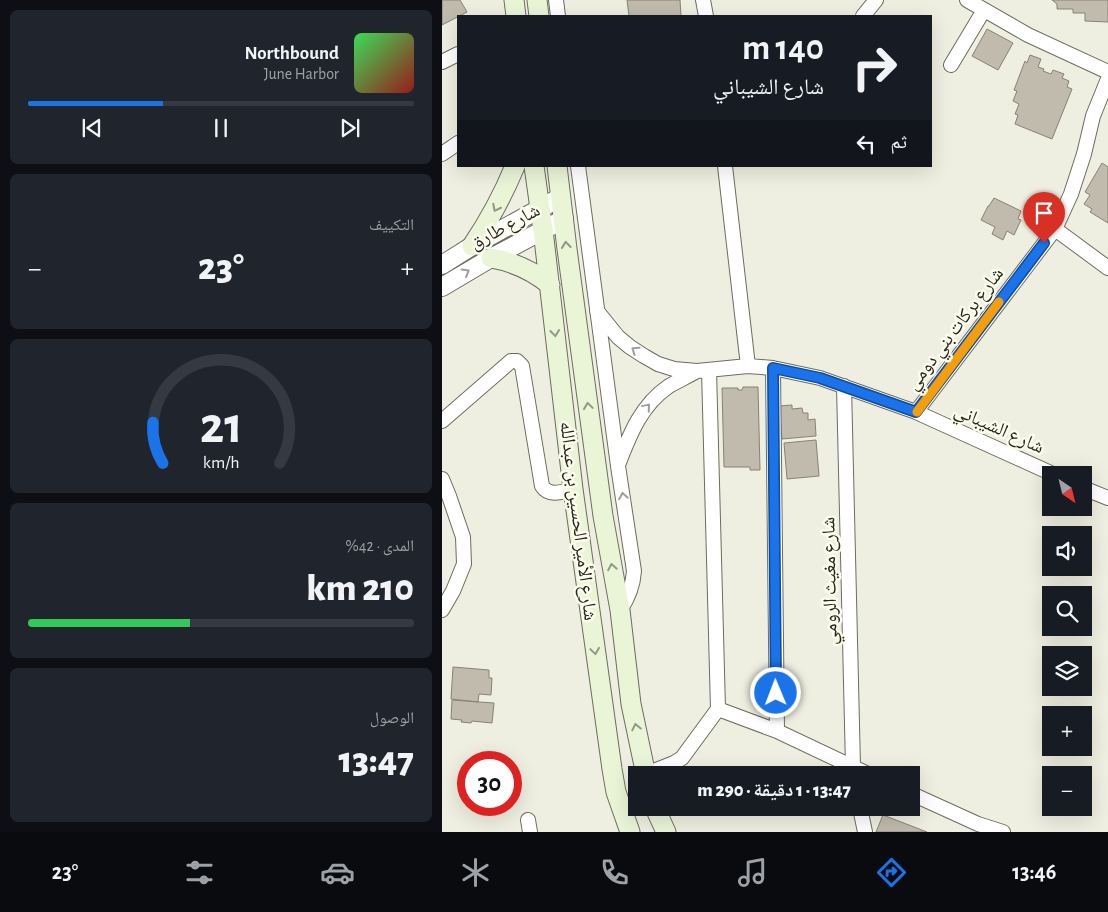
<!DOCTYPE html>
<html lang="ar">
<head>
<meta charset="utf-8">
<style>
  body { margin:0; font-family:"Alegreya Sans","Noto Naskh Arabic",sans-serif; background:#20242c; color:#f1f3f6; direction:rtl; height:100vh; display:flex; flex-direction:column; font-size:19px; white-space:nowrap }
  * { box-sizing:border-box; margin:0 }
  p { font-size:16px; color:#9ea1a6 }
  .icon { flex:none; width:28px; height:28px; fill:none; stroke:currentColor; stroke-width:2; stroke-linecap:round; stroke-linejoin:round }
  .map { position:relative; flex:1; overflow:hidden; direction:ltr }
  .sheet { display:flex; flex-direction:column; gap:10px; padding:10px; background:#0d0f14; width:442px }
  .sheet>* { flex:none }
  .hud { position:absolute; left:15px; top:15px; width:475px; height:152px; border-radius:0px; box-shadow:0 5px 20px #0002; direction:rtl; background:#171b24; color:#f1f3f6; overflow:hidden }
  .needle { width:32px; rotate:145deg }
  .fabs { position:absolute; left:600px; top:466px; display:grid; gap:10px }
  .fabs a { display:grid; place-items:center; width:50px; height:50px; border-radius:0px; background:#171b24; box-shadow:0 5px 20px #0002; font-size:25px }
  .speed { position:absolute; left:15px; top:751px; display:flex; gap:10px; font-size:25px; font-weight:700; text-align:center }
  .speed>* { display:grid; place-content:center; width:65px; height:65px; border-radius:50%; background:#171b24; box-shadow:0 5px 20px #0002; line-height:1 }
  .speed .limit { border:8px solid #d22; background:#fff; color:#111 }
  .pin { position:absolute; display:grid; place-items:center; width:42px; height:42px; color:#fff; margin:-51px -21px; border-radius:50% 50% 50% 0; rotate:-45deg; box-shadow:0 0 5px #0007 }
  .pin .icon { rotate:45deg }
  .me { position:absolute; width:55px; margin:-28px; rotate:359deg; stroke-linejoin:round; filter:drop-shadow(0 0 4px #0008) }
  .turn { display:flex; align-items:center; gap:18px; height:105px; padding:0 25px; font-size:22px }
  .turn .icon { width:65px; height:65px; stroke-width:2.5 }
  .turn b { display:block; font-size:35px; line-height:42px }
  .then { display:flex; align-items:center; height:48px; padding:0 25px; background:#0003; gap:10px; font-size:19px }
  .big { font-size:38px; font-weight:800; line-height:1.1 }
  .sheet .widget { flex:1; display:flex; flex-direction:column; justify-content:center; gap:8px; min-width:0; padding:0 18px; border-radius:8px; background:#20242c }
  .sheet .dial { align-items:center; gap:0 }
  .dial svg { height:130px; overflow:visible; fill:none; stroke:#363941; stroke-width:7; stroke-linecap:round; text-anchor:middle }
  .dial text { fill:#f1f3f6; stroke:none }
  .song { display:flex; align-items:center; gap:15px }
  .cover { width:60px; height:60px; border-radius:8px; background:linear-gradient(135deg,hsl(130 70% 55%),hsl(0 70% 35%)) }
  .played { height:5px; border-radius:2px; background:linear-gradient(90deg,#1a73e8 35%,#363941 35%) }
  .keys { display:flex; justify-content:space-around; direction:ltr }
  .heat { display:flex; justify-content:space-between; align-items:center; font-size:28px; direction:ltr }
  .charge { height:8px; border-radius:4px; background:linear-gradient(90deg,#34c759 42%,#363941 0) }
  .trip { position:absolute; left:186px; top:766px; width:292px; height:50px; border-radius:0px; background:#171b24; box-shadow:0 5px 20px #0002; font-weight:800; line-height:50px; text-align:center; direction:rtl }
  .tabs { display:flex; height:80px; justify-content:space-around; align-items:center; background:#090b0e; color:#9ea1a6 }
  .tabs .icon { width:35px; height:35px }
  .tabs .current { color:#1a73e8 }
  .tabs b { font-size:22px; color:#f1f3f6 }
  main { display:flex; flex:1; min-height:0 }
  .map>svg:first-child { display:block }
</style>
</head>
<body>
<main>
<div class="map">
<svg width="666" height="832" viewBox="0 0 666 832">
  <rect width="100%" height="100%" fill="#eeefe0"/>
  <path fill="#c0bbad" stroke="#878275" d="M0 0H18L25 12 0 25Z
    M185 0H238L239 16H187Z
    M610 0H666V22L643 21V13H631V9H615V4Z
    M545 29 571 43 556 70 530 56Z
    M588 55 599 59 596 67 602 69 601 71 609 74 611 70 622 74 620 78 627 81 625 87 630 89 610 139 573 124 576 115 573 114 577 104 571 101 575 91 572 90 583 61 585 63Z
    M660 163 666 167V223L648 212 650 209 642 204 648 195 643 192Z
    M552 198 579 211 576 219 579 220 572 235 565 231 561 240 550 234 553 227 539 220 546 206H547Z
    M301 387H316L318 470H308V467H282L280 388H296V390H300Z
    M350 405V409L360 408 361 413H366V420L373 419 374 436 340 439 337 406Z
    M374 440 377 476 345 479 342 443Z
    M11 667 47 670V678H50L49 695 37 694 36 702 9 699Z
    M10 700 52 703 50 723 30 721 29 723 19 722 20 720 9 719Z
    M441 815 485 832H434Z"/>
  <g fill="none" stroke-linecap="round" stroke-linejoin="round">
    <g stroke="#6c6d5f" stroke-width="16">
      <path id="minor" d="M114 0 116 16
        M261 0 264 16
        M525 0 586 35 666 72
        M421 16 434 0
        M0 62 16 54
        M509 65 542 10
        M0 154 16 143
        M136 166 176 466 192 571C191 586 187 597 178 610
        M283 166 306 366
        M613 229 666 268
        M155 311 176 337 188 347 202 356 216 364 232 369 255 371 306 366 331 368 378 378 474 412 613 475
        M331 368 335 731
        M267 370 276 709
        M402 386 411 767 412 775
        M474 412 613 229 629 194 642 154 651 116 666 79
        M0 421 69 361H75L80 366 100 486C107 497 120 492 131 489
        M176 465C188 434 199 405 227 386 236 381 246 376 255 371
        M0 479 7 496 21 537 22 564 11 591 0 610
        M641 488 666 498
        M204 774 232 763 240 758 276 709 335 731 428 775
        M470 794 536 824 561 832
        M418 808 423 832
        M86 820 88 832"/>
    </g>
    <g stroke="#6c6d5f" stroke-width="20">
      <path id="tertiary" d="M0 265 30 246 119 197
        M0 287 49 258 122 219"/>
    </g>
    <g stroke="#6c6d5f" stroke-width="21">
      <path id="secondary" d="M72 0 74 16
        M95 0 97 16
        M92 166 101 230 131 489 170 769 174 792 188 832
        M115 166 125 249 161 516 178 610 189 704 204 775
        M30 246C47 221 61 195 73 166
        M49 258C72 262 90 270 108 285
        M213 808 224 832"/>
    </g>
    <use href="#minor" stroke="#fff" stroke-width="14"/>
    <use href="#tertiary" stroke="#fff" stroke-width="18"/>
    <use href="#secondary" stroke="#eaf4d7" stroke-width="19"/>
  </g>
  <defs><path id="oneway-chevron" d="M-2-3.5L2.5 0L-2 3.5" fill="none" stroke-width="1.6" stroke-linecap="round" stroke-linejoin="round" transform="scale(1.25)"/></defs>
  <g stroke="#929886">
    <use href="#oneway-chevron" transform="translate(54 208) rotate(117)"/>
    <use href="#oneway-chevron" transform="translate(124 245) rotate(-96)"/>
    <use href="#oneway-chevron" transform="translate(113 333) rotate(83)"/>
    <use href="#oneway-chevron" transform="translate(146 406) rotate(-98)"/>
    <use href="#oneway-chevron" transform="translate(170 567) rotate(-100)"/>
    <use href="#oneway-chevron" transform="translate(153 651) rotate(82)"/>
    <use href="#oneway-chevron" transform="translate(194 727) rotate(-102)"/>
  </g>
  <g stroke="#9e9e9c">
    <use href="#oneway-chevron" transform="translate(24 272) rotate(-31)"/>
    <use href="#oneway-chevron" transform="translate(193 350) rotate(-145)"/>
    <use href="#oneway-chevron" transform="translate(205 407) rotate(-50)"/>
    <use href="#oneway-chevron" transform="translate(181 496) rotate(-99)"/>
  </g>
  <g fill="none" stroke-linecap="round" stroke-linejoin="round">
    <g stroke="#114b97" stroke-width="12">
      <path id="route" d="M334 693 331 368 378 378 474 412 602 243"/>
    </g>
    <use href="#route" stroke="#1a73e8" stroke-width="9"/>
    <path stroke="#f59e0b" stroke-width="9" d="M475 412 557 302"/>
  </g>
  <g text-anchor="middle" dominant-baseline="central" stroke-width="5" stroke-linejoin="round" paint-order="stroke">
    <g font-size="19" fill="#272722" stroke="#fcfced">
      <text transform="translate(63 227) rotate(-28)">شارع طارق</text>
      <text transform="translate(513 329) rotate(-53)">شارع بركات بني دومي</text>
      <text transform="translate(557 429) rotate(24)">شارع الشيباني</text>
      <text transform="translate(136 521) rotate(83)">شارع الأمير الحسين بن عبدالله</text>
      <text transform="translate(388 581) rotate(-91)">شارع مغيث الرومي</text>
    </g>
  </g>
</svg>
<div class="fabs">
<a><svg class="needle" viewBox="-14 -14 28 28"><path d="M0-13l5 13h-10z" fill="#e53935"/><path d="M0 13l5-13h-10z" fill="#9ea1a6"/></svg></a>
<a><svg class="icon" aria-label="sound" viewBox="0 0 24 24"><path d="M4 9h4l5-4v14l-5-4H4zM17 9q2 3 0 6"/></svg></a>
<a><svg class="icon" aria-label="search" viewBox="0 0 24 24"><circle cx="10" cy="10" r="6"/><path d="M15 15l6 6"/></svg></a>
<a><svg class="icon" aria-label="layers" viewBox="0 0 24 24"><path d="M12 4l9 5-9 5-9-5zM3 14l9 5 9-5"/></svg></a>
<a>+</a>
<a>−</a>
</div>
<div class="speed"><div class="limit">30</div></div>
<div class="pin" style="left:602px;top:243px;background:#d93025"><svg class="icon" aria-label="arrive" viewBox="0 0 24 24"><path d="M6 21V4h12l-3 4 3 4H6"/></svg></div>
<svg class="me" style="left:334px;top:693px" viewBox="-20 -20 40 40"><circle r="17" fill="#1a73e8" stroke="#fff" stroke-width="3"/><path d="M0-11L8 9 0 5-8 9z" fill="#fff"/></svg>
<div class="trip">13:47 · 1 دقيقة · 290 m</div>
<div class="hud">
<div class="turn"><svg class="icon" aria-label="right" viewBox="0 0 24 24"><path d="M7 20v-9h11M14 6l5 5-5 5"/></svg><div><b>140 m</b>شارع الشيباني</div></div>
<div class="then">ثم<svg class="icon" aria-label="left" viewBox="0 0 24 24"><path d="M17 20v-9H6M10 6l-5 5 5 5"/></svg></div>
</div>
</div>
<section class="sheet">
<div class="widget">
<div class="song"><i class="cover"></i><div><b>Northbound</b><p>June Harbor</p></div></div>
<div class="played"></div>
<div class="keys"><svg class="icon" aria-label="previous" viewBox="0 0 24 24"><path d="M18 5L8 12l10 7zM5 5v14"/></svg><svg class="icon" aria-label="pause" viewBox="0 0 24 24"><path d="M8 5v14M16 5v14"/></svg><svg class="icon" aria-label="next" viewBox="0 0 24 24"><path d="M6 5l10 7-10 7zM19 5v14"/></svg></div>
</div>
<div class="widget"><p>التكييف</p>
<div class="heat"><a>−</a><b class="big">23°</b><a>+</a></div>
</div>
<div class="widget dial"><svg viewBox="0 0 100 80">
<path d="M14 69A42 42 0 1 1 86 69"/>
<path d="M14 69A42 42 0 0 1 8 44" stroke="#1a73e8"/>
<text x="50" y="56" font-size="32" font-weight="700">21</text>
<text x="50" y="72" font-size="11">km/h</text>
</svg></div>
<div class="widget"><p>المدى · 42%</p><b class="big">210 km</b><div class="charge"></div></div>
<div class="widget"><p>الوصول</p><b class="big">13:47</b></div>
</section>
</main>
<nav class="tabs">
<b>13:46</b>
<svg class="icon current" aria-label="directions" viewBox="0 0 24 24"><path d="M12 3l9 9-9 9-9-9zM9 14v-3h6M13 9l2 2-2 2"/></svg>
<svg class="icon" aria-label="music" viewBox="0 0 24 24"><path d="M9 18V5l10-2v13"/><circle cx="6" cy="18" r="3"/><circle cx="16" cy="16" r="3"/></svg>
<svg class="icon" aria-label="phone" viewBox="0 0 24 24"><path d="M5 4h4l2 5-3 2q2 4 5 5l2-3 5 2v4C11 20 4 13 5 4z"/></svg>
<svg class="icon" aria-label="climate" viewBox="0 0 24 24"><path d="M12 3v18M4 7l16 10M4 17L20 7"/></svg>
<svg class="icon" aria-label="car" viewBox="0 0 24 24"><path d="M5 17H2v-5l4-1 3-4h7l3 4 3 1v5h-3M9 17h6M6 11h13"/><circle cx="7" cy="17" r="2"/><circle cx="17" cy="17" r="2"/></svg>
<svg class="icon" aria-label="filters" viewBox="0 0 24 24"><path d="M4 7h16M4 17h16"/><circle cx="9" cy="7" r="2"/><circle cx="15" cy="17" r="2"/></svg>
<b>23°</b>
</nav>
</body>
</html>
